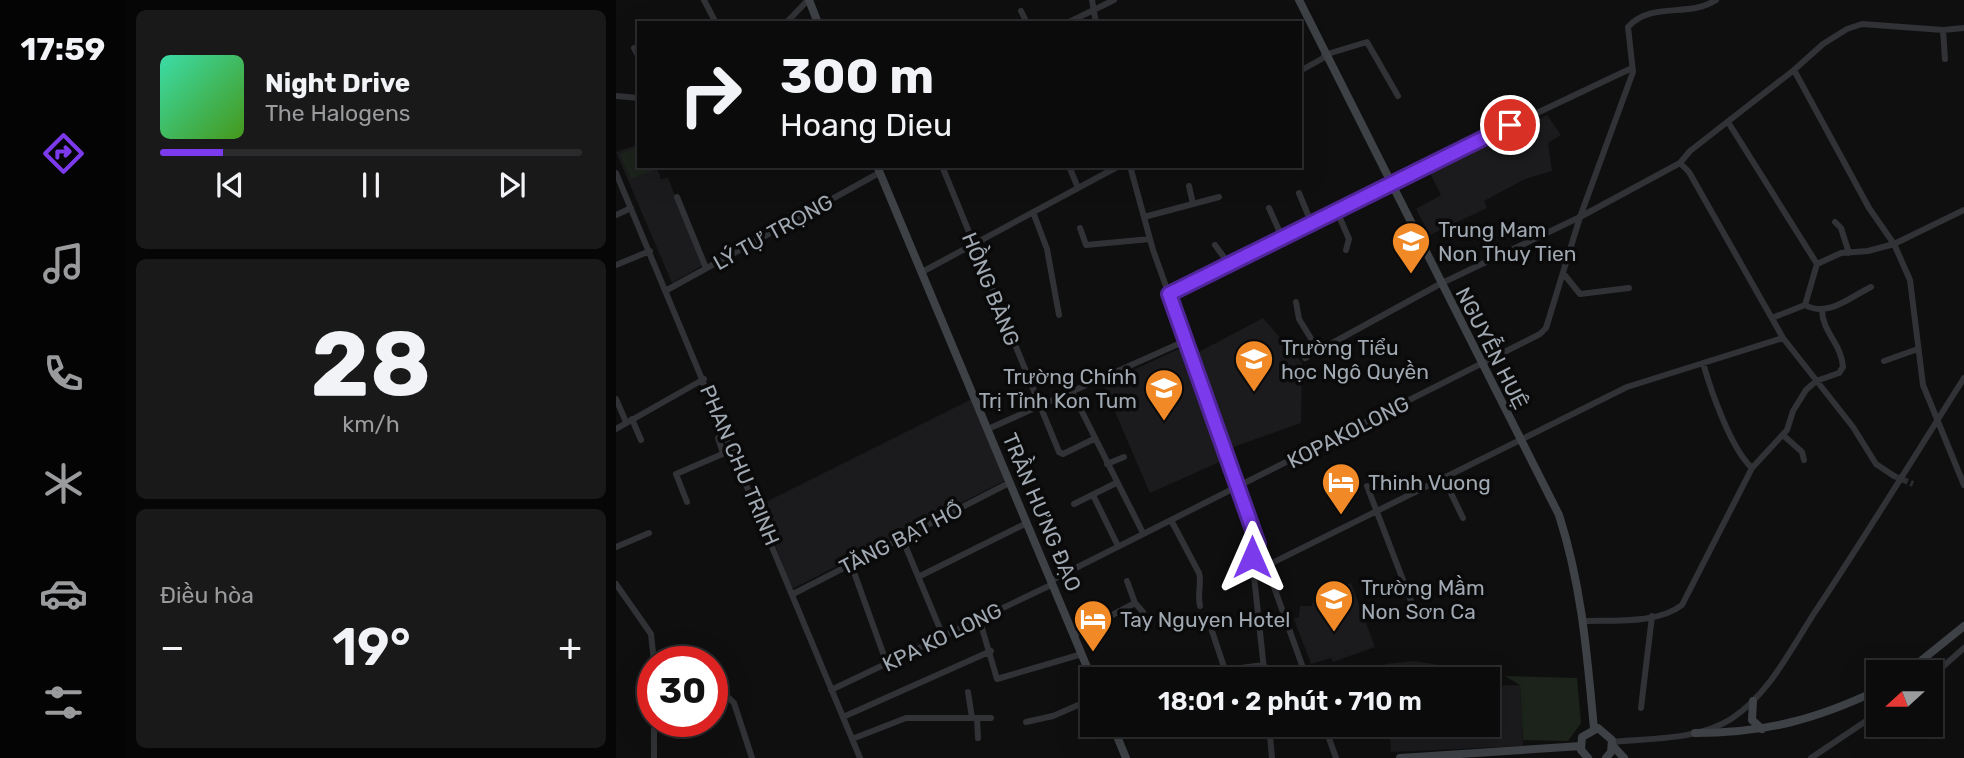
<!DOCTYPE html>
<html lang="vi">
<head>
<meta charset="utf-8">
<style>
  body { margin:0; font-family:Rubik,sans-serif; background:#19191a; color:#f1f3f6; height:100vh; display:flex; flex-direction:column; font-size:26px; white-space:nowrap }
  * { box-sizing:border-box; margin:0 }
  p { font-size:23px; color:#9a9b9d }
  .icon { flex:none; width:38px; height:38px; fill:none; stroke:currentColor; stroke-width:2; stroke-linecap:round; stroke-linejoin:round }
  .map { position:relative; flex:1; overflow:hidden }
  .side { display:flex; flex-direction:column; gap:10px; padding:10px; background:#060607; width:490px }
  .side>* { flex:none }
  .hud { position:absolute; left:21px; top:21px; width:665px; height:147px; border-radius:0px; box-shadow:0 7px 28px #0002,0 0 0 2px #2b2b2d; background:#0b0b0c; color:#f1f3f6; overflow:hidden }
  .needle { width:46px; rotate:249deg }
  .controls { position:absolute; left:1250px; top:660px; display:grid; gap:14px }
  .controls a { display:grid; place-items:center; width:77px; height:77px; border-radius:0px; background:#0b0b0c; box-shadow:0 7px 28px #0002,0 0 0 2px #2b2b2d; font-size:35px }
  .speed { position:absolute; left:21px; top:646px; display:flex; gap:14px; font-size:35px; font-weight:700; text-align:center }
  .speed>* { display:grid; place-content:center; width:91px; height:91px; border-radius:50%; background:#0b0b0c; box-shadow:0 7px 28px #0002,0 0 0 2px #2b2b2d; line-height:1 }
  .speed .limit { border:10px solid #d22; background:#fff; color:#111 }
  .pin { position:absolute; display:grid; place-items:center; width:60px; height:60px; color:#fff; margin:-30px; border:4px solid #fff; border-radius:50%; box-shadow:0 2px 7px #0007 }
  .me { position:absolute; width:77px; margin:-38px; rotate:0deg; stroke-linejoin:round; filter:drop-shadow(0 0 5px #0008) }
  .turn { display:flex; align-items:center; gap:24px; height:147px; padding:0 28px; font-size:32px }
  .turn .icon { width:91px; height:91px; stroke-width:2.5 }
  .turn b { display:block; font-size:49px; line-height:60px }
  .big { font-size:52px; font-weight:600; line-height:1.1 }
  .side .widget { flex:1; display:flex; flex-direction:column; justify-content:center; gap:10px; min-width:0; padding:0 24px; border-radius:10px; background:#19191a }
  .side .dial { align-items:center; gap:0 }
  .dial b { font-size:91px; line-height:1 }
  .song { display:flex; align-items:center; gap:21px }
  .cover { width:84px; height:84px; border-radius:10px; background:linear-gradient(135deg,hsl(160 70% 55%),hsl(100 70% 35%)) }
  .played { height:7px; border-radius:4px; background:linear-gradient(90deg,#7c3aed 15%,#2b2b2d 15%) }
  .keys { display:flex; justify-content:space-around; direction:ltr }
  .heat { display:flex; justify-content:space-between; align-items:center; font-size:38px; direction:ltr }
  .trip { position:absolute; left:464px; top:667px; width:420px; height:70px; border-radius:0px; background:#0b0b0c; box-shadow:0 7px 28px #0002,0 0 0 2px #2b2b2d; font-weight:600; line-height:70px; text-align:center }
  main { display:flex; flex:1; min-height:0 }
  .dock { display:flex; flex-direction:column; width:126px; justify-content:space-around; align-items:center; background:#040405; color:#9a9b9d }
  .dock .icon { width:49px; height:49px }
  .dock .active { color:#7c3aed }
  .dock b { font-size:32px; color:#f1f3f6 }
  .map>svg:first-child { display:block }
</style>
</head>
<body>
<main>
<nav class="dock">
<b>17:59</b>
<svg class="icon active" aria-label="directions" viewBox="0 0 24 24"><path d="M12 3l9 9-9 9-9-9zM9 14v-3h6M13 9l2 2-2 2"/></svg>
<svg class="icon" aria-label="music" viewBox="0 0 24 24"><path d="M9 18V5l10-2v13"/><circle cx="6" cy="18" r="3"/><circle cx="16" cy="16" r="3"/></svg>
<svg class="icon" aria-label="phone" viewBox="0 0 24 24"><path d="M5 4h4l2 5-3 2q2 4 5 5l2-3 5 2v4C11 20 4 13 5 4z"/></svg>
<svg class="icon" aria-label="climate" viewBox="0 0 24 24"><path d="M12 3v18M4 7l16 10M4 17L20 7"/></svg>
<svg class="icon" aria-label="car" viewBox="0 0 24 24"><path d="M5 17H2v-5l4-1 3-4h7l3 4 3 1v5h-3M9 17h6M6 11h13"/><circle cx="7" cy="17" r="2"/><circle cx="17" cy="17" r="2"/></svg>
<svg class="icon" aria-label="filters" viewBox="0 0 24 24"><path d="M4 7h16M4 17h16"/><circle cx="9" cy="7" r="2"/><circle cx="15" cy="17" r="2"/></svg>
</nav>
<section class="side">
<div class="widget">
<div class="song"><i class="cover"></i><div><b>Night Drive</b><p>The Halogens</p></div></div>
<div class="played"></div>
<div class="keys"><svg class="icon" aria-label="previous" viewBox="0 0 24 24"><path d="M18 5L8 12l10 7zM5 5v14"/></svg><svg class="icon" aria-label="pause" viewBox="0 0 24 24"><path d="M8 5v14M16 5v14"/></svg><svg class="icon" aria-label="next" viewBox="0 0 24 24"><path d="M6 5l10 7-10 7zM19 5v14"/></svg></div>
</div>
<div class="widget dial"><b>28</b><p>km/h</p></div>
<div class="widget"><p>Điều hòa</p>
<div class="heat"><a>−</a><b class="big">19°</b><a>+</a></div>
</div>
</section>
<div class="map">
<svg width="1348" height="758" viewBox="0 0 1348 758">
  <rect width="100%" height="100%" fill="#0f0f10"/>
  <path fill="#1b1b1d" d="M931 115 945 135 932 143 936 171 909 179 868 201 871 208 814 235 800 209 825 195 813 171Z
    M23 144V166H40L45 179 52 178 87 265 56 283 0 152Z
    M647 318 686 363 685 423 612 449 577 355Z
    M565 348 608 460 534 493 487 384Z
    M356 399 392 479 176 589 144 505Z
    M735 583 759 647 717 662 715 658 695 664 678 619 683 617 684 606H696L698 597Z
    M798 661 874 673 876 686 904 685 907 746 775 752 773 725 872 724V679H770L769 664Z"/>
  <path fill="#1b231b" d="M23 147V166H36L38 170 15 179 4 154Z
    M889 676 961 678 965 723 952 741 907 740 904 685Z"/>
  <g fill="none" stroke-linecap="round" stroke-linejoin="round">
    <path stroke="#2c2e30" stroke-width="6" stroke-dasharray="6 3" stroke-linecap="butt" d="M1278 476 1297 484"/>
    <path stroke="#303235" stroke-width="6" d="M88 0 100 23
      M476 0 480 23
      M405 11 411 23
      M332 22V23
      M170 23 192 0
      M451 23 498 0
      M1327 30 1329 59
      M18 48 23 57
      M708 55 751 42 782 96
      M1178 70 1253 208 1278 244 1294 280 1307 385 1348 485
      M684 71 709 57
      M0 96 23 98
      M1112 122 1201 264
      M1064 163 1073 172 1167 338 1237 427 1260 464 1278 476
      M326 166 443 452 447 454 478 439
      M453 166 462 188
      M514 166 537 250 691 679
      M0 173 244 758
      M573 186 577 204
      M683 193 695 222
      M61 197 90 268
      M653 208 666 237
      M720 209 733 239 730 250
      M417 212 431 249 443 315
      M0 215 15 208
      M528 217 603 197
      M1219 222 1225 228 1233 253
      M464 228 470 245 534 239
      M599 245 613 264
      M0 265 34 251
      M306 272 503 166
      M947 273 964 294 1013 288
      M51 290 263 173
      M553 294 773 183 1016 68
      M680 302 683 319 702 350
      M1189 305C1212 318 1234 297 1255 287
      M1156 318 1189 305 1201 264 1225 253 1252 251 1278 244 1348 210
      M689 358 824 284 964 217 1064 163 1074 151 1178 70 1207 44 1231 29 1246 24 1327 30 1348 28
      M1268 361 1302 349
      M1087 363C1095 391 1115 449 1136 468
      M456 392 527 533
      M0 399 10 422
      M16 419 25 440
      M0 429 88 379
      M372 429 569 341
      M1167 435 1186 452 1188 460
      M107 453 102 438 111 433
      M491 464 508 457
      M828 479 847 518
      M751 486 795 601
      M477 495 502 546
      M71 502 60 474 118 449
      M458 504 500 483
      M555 520 583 573C586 582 581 594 584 606
      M286 538 327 636
      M642 544 636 557 649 679
      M0 547 33 533
      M235 564 271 664
      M650 566 1011 387 1167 338
      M304 576 411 523
      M436 580 924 334 930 328 964 217 1017 72 1012 27C1035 1 1073 18 1100 0
      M511 581 519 603 527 612
      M0 584 35 634 38 662
      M177 594 393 483
      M363 618 381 679 466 654
      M968 621C997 620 1042 624 1066 605L1136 468 1171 430 1177 411 1190 390 1200 381 1223 373 1227 367C1226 345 1206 331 1206 310
      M596 631 609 670 648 665
      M458 635 519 603
      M539 676V679
      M1314 678 1348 648
      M215 690 437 584
      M352 692 356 718
      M96 693H108L118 703 136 758
      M1025 708 1036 616
      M227 717 375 651
      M361 718 362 738
      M410 722 437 716 476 699
      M653 724 656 758
      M708 724 720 758
      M236 739 290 718H375
      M997 742C1035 738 1082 740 1115 719 1152 695 1174 651 1197 615 1249 537 1298 457 1348 378
      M38 758V721
      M1195 758 1262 713"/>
    <path stroke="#3e4145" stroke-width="8" d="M193 0 202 23
      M683 0 943 515C966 587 971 654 978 729
      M261 166 476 679
      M1291 672 1348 626
      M1137 701 1136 720 1146 729
      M496 724 510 758
      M1079 733C1148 733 1199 720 1262 690
      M997 746 1008 758
      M784 758 965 746
      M972 758 965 750 966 737 982 728 996 740 995 752 990 758"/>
  </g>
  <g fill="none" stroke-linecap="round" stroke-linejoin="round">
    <g stroke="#51269a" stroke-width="18">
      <path id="route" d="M636 557 642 544 553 294 894 125"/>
    </g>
    <use href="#route" stroke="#7c3aed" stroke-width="12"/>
  </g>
  <defs>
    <g id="school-pin" transform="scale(2.0125)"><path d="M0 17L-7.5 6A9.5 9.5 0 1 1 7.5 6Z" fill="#f18a26" stroke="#0a0a0b"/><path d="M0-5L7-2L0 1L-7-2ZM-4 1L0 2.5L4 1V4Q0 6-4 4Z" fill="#fff"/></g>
    <g id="hotel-pin" transform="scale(2.0125)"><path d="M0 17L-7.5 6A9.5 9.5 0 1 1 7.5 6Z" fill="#f18a26" stroke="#0a0a0b"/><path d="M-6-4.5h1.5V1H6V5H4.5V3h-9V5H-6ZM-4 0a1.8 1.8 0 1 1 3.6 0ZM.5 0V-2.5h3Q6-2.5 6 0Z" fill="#fff"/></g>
  </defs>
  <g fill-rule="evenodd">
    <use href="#school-pin" x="795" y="241"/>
    <use href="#school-pin" x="638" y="359"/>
    <use href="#school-pin" x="548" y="388"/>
    <use href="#hotel-pin" x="725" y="482"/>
    <use href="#school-pin" x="718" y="599"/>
    <use href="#hotel-pin" x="477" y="619"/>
  </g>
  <g text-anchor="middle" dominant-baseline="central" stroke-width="7" stroke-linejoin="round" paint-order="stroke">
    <g font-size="21" fill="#a0a8b1" stroke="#0a0a0b" text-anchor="start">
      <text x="822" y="229">Trung Mam<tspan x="822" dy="24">Non Thuy Tien</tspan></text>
      <text x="665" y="347">Trường Tiểu<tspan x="665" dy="24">học Ngô Quyền</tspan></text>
      <text x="521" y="376" text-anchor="end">Trường Chính<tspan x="521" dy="24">Trị Tỉnh Kon Tum</tspan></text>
      <text x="752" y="482">Thinh Vuong</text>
      <text x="745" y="587">Trường Mầm<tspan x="745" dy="24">Non Sơn Ca</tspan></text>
      <text x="504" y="619">Tay Nguyen Hotel</text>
    </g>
    <g font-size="21" fill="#a0a8b1" stroke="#0a0a0b">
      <text transform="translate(157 232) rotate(-29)">LÝ TỰ TRỌNG</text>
      <text transform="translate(375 289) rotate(68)">HỒNG BÀNG</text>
      <text transform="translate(876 348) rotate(63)">NGUYỄN HUỆ</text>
      <text transform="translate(732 432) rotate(-27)">KOPAKOLONG</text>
      <text transform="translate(124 465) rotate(67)">PHAN CHU TRINH</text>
      <text transform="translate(426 512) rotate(67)">TRẦN HƯNG ĐẠO</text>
      <text transform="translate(285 538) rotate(-27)">TĂNG BẠT HỔ</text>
      <text transform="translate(326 637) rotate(-26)">KPA KO LONG</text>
    </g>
  </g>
</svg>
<div class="controls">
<a><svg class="needle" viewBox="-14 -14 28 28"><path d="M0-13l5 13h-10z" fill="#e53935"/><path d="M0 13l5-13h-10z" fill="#9a9b9d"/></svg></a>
</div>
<div class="speed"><div class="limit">30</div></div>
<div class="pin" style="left:894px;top:125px;background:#d93025"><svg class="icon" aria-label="arrive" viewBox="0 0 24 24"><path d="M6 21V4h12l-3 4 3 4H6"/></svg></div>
<svg class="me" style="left:636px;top:557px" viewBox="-20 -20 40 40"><path d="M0-17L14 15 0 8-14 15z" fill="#7c3aed" stroke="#fff" stroke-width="4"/></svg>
<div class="trip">18:01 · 2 phút · 710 m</div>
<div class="hud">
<div class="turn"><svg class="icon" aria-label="right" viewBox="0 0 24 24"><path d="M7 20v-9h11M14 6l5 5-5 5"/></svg><div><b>300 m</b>Hoang Dieu</div></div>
</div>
</div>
</main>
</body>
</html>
